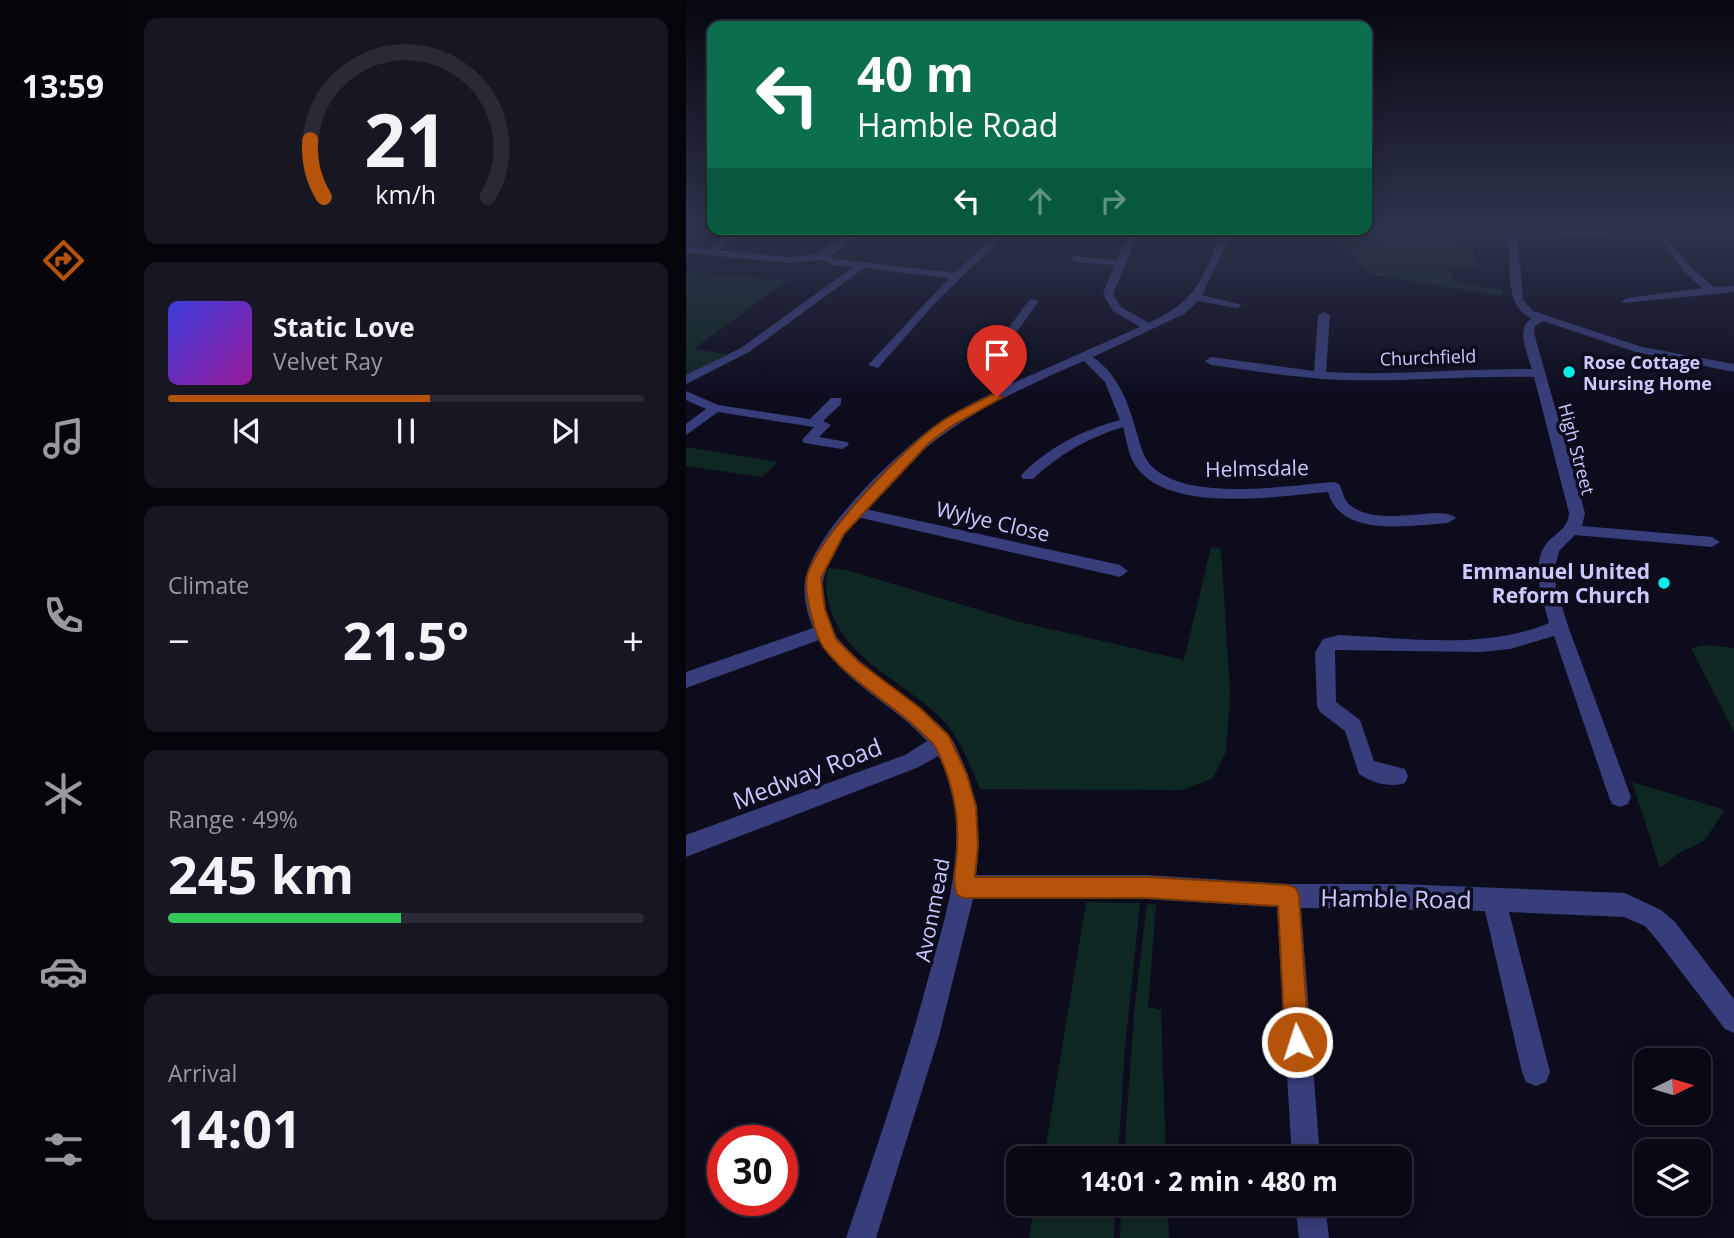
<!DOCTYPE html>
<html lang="en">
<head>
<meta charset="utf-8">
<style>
  body { margin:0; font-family:"Open Sans",sans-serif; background:#171723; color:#f1f3f6; height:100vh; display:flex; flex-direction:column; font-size:26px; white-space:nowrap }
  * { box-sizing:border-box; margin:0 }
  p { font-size:23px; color:#999aa1 }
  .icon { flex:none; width:38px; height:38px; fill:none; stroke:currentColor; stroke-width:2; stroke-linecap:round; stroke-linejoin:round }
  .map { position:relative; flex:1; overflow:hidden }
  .details { display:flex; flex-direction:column; gap:18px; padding:18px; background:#05050c; width:560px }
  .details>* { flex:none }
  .guide { position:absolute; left:21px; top:21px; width:665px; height:214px; border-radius:14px; box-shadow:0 4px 18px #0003,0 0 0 2px #292a35; background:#0b6e4f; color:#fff; overflow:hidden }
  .needle { width:46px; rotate:85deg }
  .controls { position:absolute; left:948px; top:1048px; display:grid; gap:14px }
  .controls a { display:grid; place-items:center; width:77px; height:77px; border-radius:14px; background:#090916; box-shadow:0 4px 18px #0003,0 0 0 2px #292a35; font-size:35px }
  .speed { position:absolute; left:21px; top:1125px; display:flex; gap:14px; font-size:35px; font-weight:700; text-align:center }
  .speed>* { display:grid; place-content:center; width:91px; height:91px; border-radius:50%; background:#090916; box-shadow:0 4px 18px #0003,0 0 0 2px #292a35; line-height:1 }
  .speed .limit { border:10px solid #d22; background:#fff; color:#111 }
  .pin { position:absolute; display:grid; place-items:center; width:60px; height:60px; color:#fff; margin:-72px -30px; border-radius:50% 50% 50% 0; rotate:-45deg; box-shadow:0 0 7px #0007 }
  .pin .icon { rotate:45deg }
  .me { position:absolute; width:77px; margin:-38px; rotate:356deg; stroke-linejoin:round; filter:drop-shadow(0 0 5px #0008) }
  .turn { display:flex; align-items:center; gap:24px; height:147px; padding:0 35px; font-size:32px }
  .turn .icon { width:91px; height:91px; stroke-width:2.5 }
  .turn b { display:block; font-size:49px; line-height:60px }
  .lanes { display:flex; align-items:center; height:66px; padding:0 35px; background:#0003; justify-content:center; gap:35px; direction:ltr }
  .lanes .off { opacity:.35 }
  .big { font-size:52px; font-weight:700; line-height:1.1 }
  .details .card { flex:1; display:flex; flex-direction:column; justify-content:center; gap:10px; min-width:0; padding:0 24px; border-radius:14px; background:#171723 }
  .details .dial { align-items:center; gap:0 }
  .dial svg { height:182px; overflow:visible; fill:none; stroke:#292a35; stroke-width:7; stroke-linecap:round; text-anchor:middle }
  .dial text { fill:#f1f3f6; stroke:none }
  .song { display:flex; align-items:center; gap:21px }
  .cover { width:84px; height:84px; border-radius:10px; background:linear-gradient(135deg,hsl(240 70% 55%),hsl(300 70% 35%)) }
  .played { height:7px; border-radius:4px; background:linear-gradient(90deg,#b45309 55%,#292a35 55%) }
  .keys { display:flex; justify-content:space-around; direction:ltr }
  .heat { display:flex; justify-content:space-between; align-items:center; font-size:38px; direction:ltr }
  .charge { height:10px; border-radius:5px; background:linear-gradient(90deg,#34c759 49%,#292a35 0) }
  .trip { position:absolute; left:320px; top:1146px; width:406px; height:70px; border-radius:14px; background:#090916; box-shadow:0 4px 18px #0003,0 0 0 2px #292a35; font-weight:700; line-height:70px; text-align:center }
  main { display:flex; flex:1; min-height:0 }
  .dock { display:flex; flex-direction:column; width:126px; justify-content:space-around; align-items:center; background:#040409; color:#999aa1 }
  .dock .icon { width:49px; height:49px }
  .dock .active { color:#b45309 }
  .dock b { font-size:32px; color:#f1f3f6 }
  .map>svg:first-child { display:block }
</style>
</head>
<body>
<main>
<nav class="dock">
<b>13:59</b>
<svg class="icon active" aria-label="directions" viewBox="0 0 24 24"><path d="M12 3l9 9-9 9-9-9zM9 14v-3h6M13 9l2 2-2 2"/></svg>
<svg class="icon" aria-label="music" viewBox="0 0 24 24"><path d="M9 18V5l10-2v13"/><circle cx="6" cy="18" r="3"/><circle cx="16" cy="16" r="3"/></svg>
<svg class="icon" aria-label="phone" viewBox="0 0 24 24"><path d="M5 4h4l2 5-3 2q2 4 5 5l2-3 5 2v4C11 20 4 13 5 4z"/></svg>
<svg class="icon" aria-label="climate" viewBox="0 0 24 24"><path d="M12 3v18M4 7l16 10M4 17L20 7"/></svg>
<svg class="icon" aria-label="car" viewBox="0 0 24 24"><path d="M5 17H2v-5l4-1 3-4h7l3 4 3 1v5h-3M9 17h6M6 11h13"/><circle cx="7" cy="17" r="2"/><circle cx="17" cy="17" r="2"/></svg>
<svg class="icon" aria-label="filters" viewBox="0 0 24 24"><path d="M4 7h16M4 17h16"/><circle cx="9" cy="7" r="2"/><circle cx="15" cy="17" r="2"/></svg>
</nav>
<section class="details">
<div class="card dial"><svg viewBox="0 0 100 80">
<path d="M14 69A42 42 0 1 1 86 69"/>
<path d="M14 69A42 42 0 0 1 8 44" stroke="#b45309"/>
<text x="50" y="56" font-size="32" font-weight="700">21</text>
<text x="50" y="72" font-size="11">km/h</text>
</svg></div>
<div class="card">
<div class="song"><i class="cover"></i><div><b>Static Love</b><p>Velvet Ray</p></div></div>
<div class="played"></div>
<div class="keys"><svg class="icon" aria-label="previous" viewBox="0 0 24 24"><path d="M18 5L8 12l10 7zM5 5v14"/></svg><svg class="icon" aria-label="pause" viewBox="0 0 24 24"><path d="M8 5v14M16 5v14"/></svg><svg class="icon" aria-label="next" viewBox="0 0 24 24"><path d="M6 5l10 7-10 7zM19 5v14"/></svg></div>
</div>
<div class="card"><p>Climate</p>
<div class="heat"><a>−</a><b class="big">21.5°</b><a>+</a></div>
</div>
<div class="card"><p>Range · 49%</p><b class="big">245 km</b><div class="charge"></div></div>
<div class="card"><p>Arrival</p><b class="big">14:01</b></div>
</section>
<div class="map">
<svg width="1048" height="1238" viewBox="0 0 1048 1238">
  <rect width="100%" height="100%" fill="#0c0c1d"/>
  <path fill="#0f2722" d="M650 229 761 234 767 243 787 248 795 270 763 268 767 281 817 290 816 295 821 297 682 274 649 238Z
    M0 272 102 280 8 349 42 354 0 375Z
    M0 447 92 462 76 477 0 466Z
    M525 547 535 549 544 694 540 752 527 778 496 790 294 789C284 765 273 736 255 718 217 680 159 661 143 605 140 592 138 581 143 568L161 570 330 621 498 660Z
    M1020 645 1048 648V732L1005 648Z
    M946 782 1039 810 1018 841 993 853 974 868Z
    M400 902 454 903 439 1049 432 1158H358Z
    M461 904 470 905 462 1007 475 1010 480 1158H438L448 1012Z
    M349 1204H429L428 1238H343Z
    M435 1204H482L483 1238H434Z"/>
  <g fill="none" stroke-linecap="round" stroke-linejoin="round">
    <path fill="#373e7b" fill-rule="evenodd" d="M805 227 926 231V235L923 236 831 233 837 300 847 311 956 347 1048 364V372L950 352 857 321 849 326 848 333 899 513 896 526 1026 537 1034 542 1026 547 889 535 873 551 868 571 870 587 882 626 945 797 942 804 934 807 926 804 923 797 868 636 824 649 795 652 649 650 650 702 674 720 688 761 719 769 722 776 719 783C705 788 686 783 673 774L659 731 634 712 631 706 629 653 637 639 653 635C722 638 798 650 863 623 857 599 845 570 858 547 866 534 883 530 883 513L848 377C783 375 719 382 654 380 611 378 568 371 525 365L519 361 525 357 628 371 632 315 638 312 644 315 640 372C709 376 777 368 846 369 841 353 829 328 846 318 817 308 825 261 823 235Z
      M55 229H66L31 250 103 257 135 254C145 241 165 229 181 229L144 256 149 259 269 273 315 229H325L249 303 192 368 182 365 263 278 178 268 63 352 0 384V375L55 348 167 267 147 265 136 260 103 263 0 253V247L19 249Z
      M444 229H454L427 294 435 307 463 323C517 297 513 278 539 229H548L516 295 556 305 551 308 512 301 498 314 407 357C439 380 445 415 456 450 475 508 602 485 648 482L653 484C657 490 657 499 663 504 690 530 756 503 770 518L762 523C726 525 655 539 642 492 591 496 487 514 451 468 442 456 441 441 437 427 402 438 373 454 347 479H337L335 476 337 473C365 446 397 430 434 420L419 382 398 361C305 401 245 430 179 509L434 565 442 571 434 577 171 517C100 612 145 639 222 699 236 710 255 724 265 738 269 743 271 750 274 756 292 794 296 834 290 875H461L602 884H714L939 893 975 910 989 922 1048 999V1033L1039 1029 971 940 959 926 938 917 823 912 864 1072 860 1082 850 1086 840 1082 836 1072 799 911 615 908 634 1158H606L591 907 461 899H287L253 1036 190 1238H160C189 1152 219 1066 242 979 254 936 268 893 270 848 272 818 269 782 252 756L233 767 0 857V835L219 755 241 741C209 705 158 683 133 640L0 688V672L127 628C121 613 117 597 119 581 127 533 205 459 243 430 266 413 292 400 317 388L305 379 298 361 344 299 353 301 310 361 315 374 327 383 454 327 427 311 417 294 428 265 389 262 384 259 389 256 431 260Z
      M980 238 1007 269 1028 287 1048 286V292L937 303 936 301 941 298 1016 288 999 273 977 243V239Z
      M0 391 32 405 124 419 145 398H155V404L137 421 145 425 133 437 161 442 163 445 156 449 118 443 116 440 128 427 32 412 0 435V424L20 409 0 400Z
      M609 1204H639L643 1238H613Z"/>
  </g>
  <linearGradient id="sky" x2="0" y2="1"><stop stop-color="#070710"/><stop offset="0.57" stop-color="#2e344c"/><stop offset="1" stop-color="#2e344c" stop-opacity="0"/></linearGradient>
  <rect width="1048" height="400" fill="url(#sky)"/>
  <path fill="#b45309" stroke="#753606" stroke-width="2" d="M307 394 317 397 267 425 243 443 158 534 135 578 139 609 150 639 173 662 234 708 263 736 281 775 290 806 292 846 289 877H461L602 885 610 888 613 896 623 1042 619 1051 611 1054 602 1051 599 1042 592 906 461 898H278L271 895C265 880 271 863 271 848 273 814 266 781 251 750 248 743 240 737 234 731 204 702 163 681 138 648 129 636 117 591 121 576 133 535 219 447 255 422 271 411 290 403 307 394Z"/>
  <g fill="#04eee5" stroke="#0c0c1d" stroke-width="2.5">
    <circle cx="883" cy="372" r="7"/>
    <circle cx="978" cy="583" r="7"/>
  </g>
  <g text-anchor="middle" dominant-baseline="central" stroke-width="7" stroke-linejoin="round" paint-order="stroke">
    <g font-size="18" fill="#c9cafe" stroke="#0c0c1d">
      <text transform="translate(742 357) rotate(-2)">Churchfield</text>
      <text transform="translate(891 449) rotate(75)">High Street</text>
    </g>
    <g font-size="18" font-weight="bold" fill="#c9cafe" stroke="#0c0c1d" text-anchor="start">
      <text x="897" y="362">Rose Cottage<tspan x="897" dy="21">Nursing Home</tspan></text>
    </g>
    <g font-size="21" fill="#c9cafe" stroke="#0c0c1d">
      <text transform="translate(571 468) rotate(-1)">Helmsdale</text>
      <text transform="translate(307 521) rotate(13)">Wylye Close</text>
      <text transform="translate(246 910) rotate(-79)">Avonmead</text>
    </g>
    <g font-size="21" font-weight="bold" fill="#c9cafe" stroke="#0c0c1d" text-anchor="end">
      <text x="964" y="571">Emmanuel United<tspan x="964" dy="24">Reform Church</tspan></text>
    </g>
    <g font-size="24" fill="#c9cafe" stroke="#0c0c1d">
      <text transform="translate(121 773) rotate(-21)">Medway Road</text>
      <text transform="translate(710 898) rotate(1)">Hamble Road</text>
    </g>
  </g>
</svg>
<div class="controls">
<a><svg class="needle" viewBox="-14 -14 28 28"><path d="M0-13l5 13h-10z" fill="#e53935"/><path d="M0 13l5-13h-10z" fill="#999aa1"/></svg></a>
<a><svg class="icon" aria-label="layers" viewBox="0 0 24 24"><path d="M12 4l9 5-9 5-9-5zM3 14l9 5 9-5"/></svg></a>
</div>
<div class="speed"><div class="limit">30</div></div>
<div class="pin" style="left:311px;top:397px;background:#d93025"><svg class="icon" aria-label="arrive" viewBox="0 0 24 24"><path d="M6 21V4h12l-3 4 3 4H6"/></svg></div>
<svg class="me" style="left:611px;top:1042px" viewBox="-20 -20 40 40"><circle r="17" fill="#b45309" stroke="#fff" stroke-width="3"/><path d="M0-11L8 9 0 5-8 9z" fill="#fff"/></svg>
<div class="trip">14:01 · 2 min · 480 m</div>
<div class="guide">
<div class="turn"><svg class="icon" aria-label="left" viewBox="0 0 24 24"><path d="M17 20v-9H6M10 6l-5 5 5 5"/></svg><div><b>40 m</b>Hamble Road</div></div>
<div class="lanes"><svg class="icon" aria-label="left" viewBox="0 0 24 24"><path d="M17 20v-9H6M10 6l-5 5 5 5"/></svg><svg class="icon off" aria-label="ahead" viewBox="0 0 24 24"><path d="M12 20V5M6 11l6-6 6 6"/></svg><svg class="icon off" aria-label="right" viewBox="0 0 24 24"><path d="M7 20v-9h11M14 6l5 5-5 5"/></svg></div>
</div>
</div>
</main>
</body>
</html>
